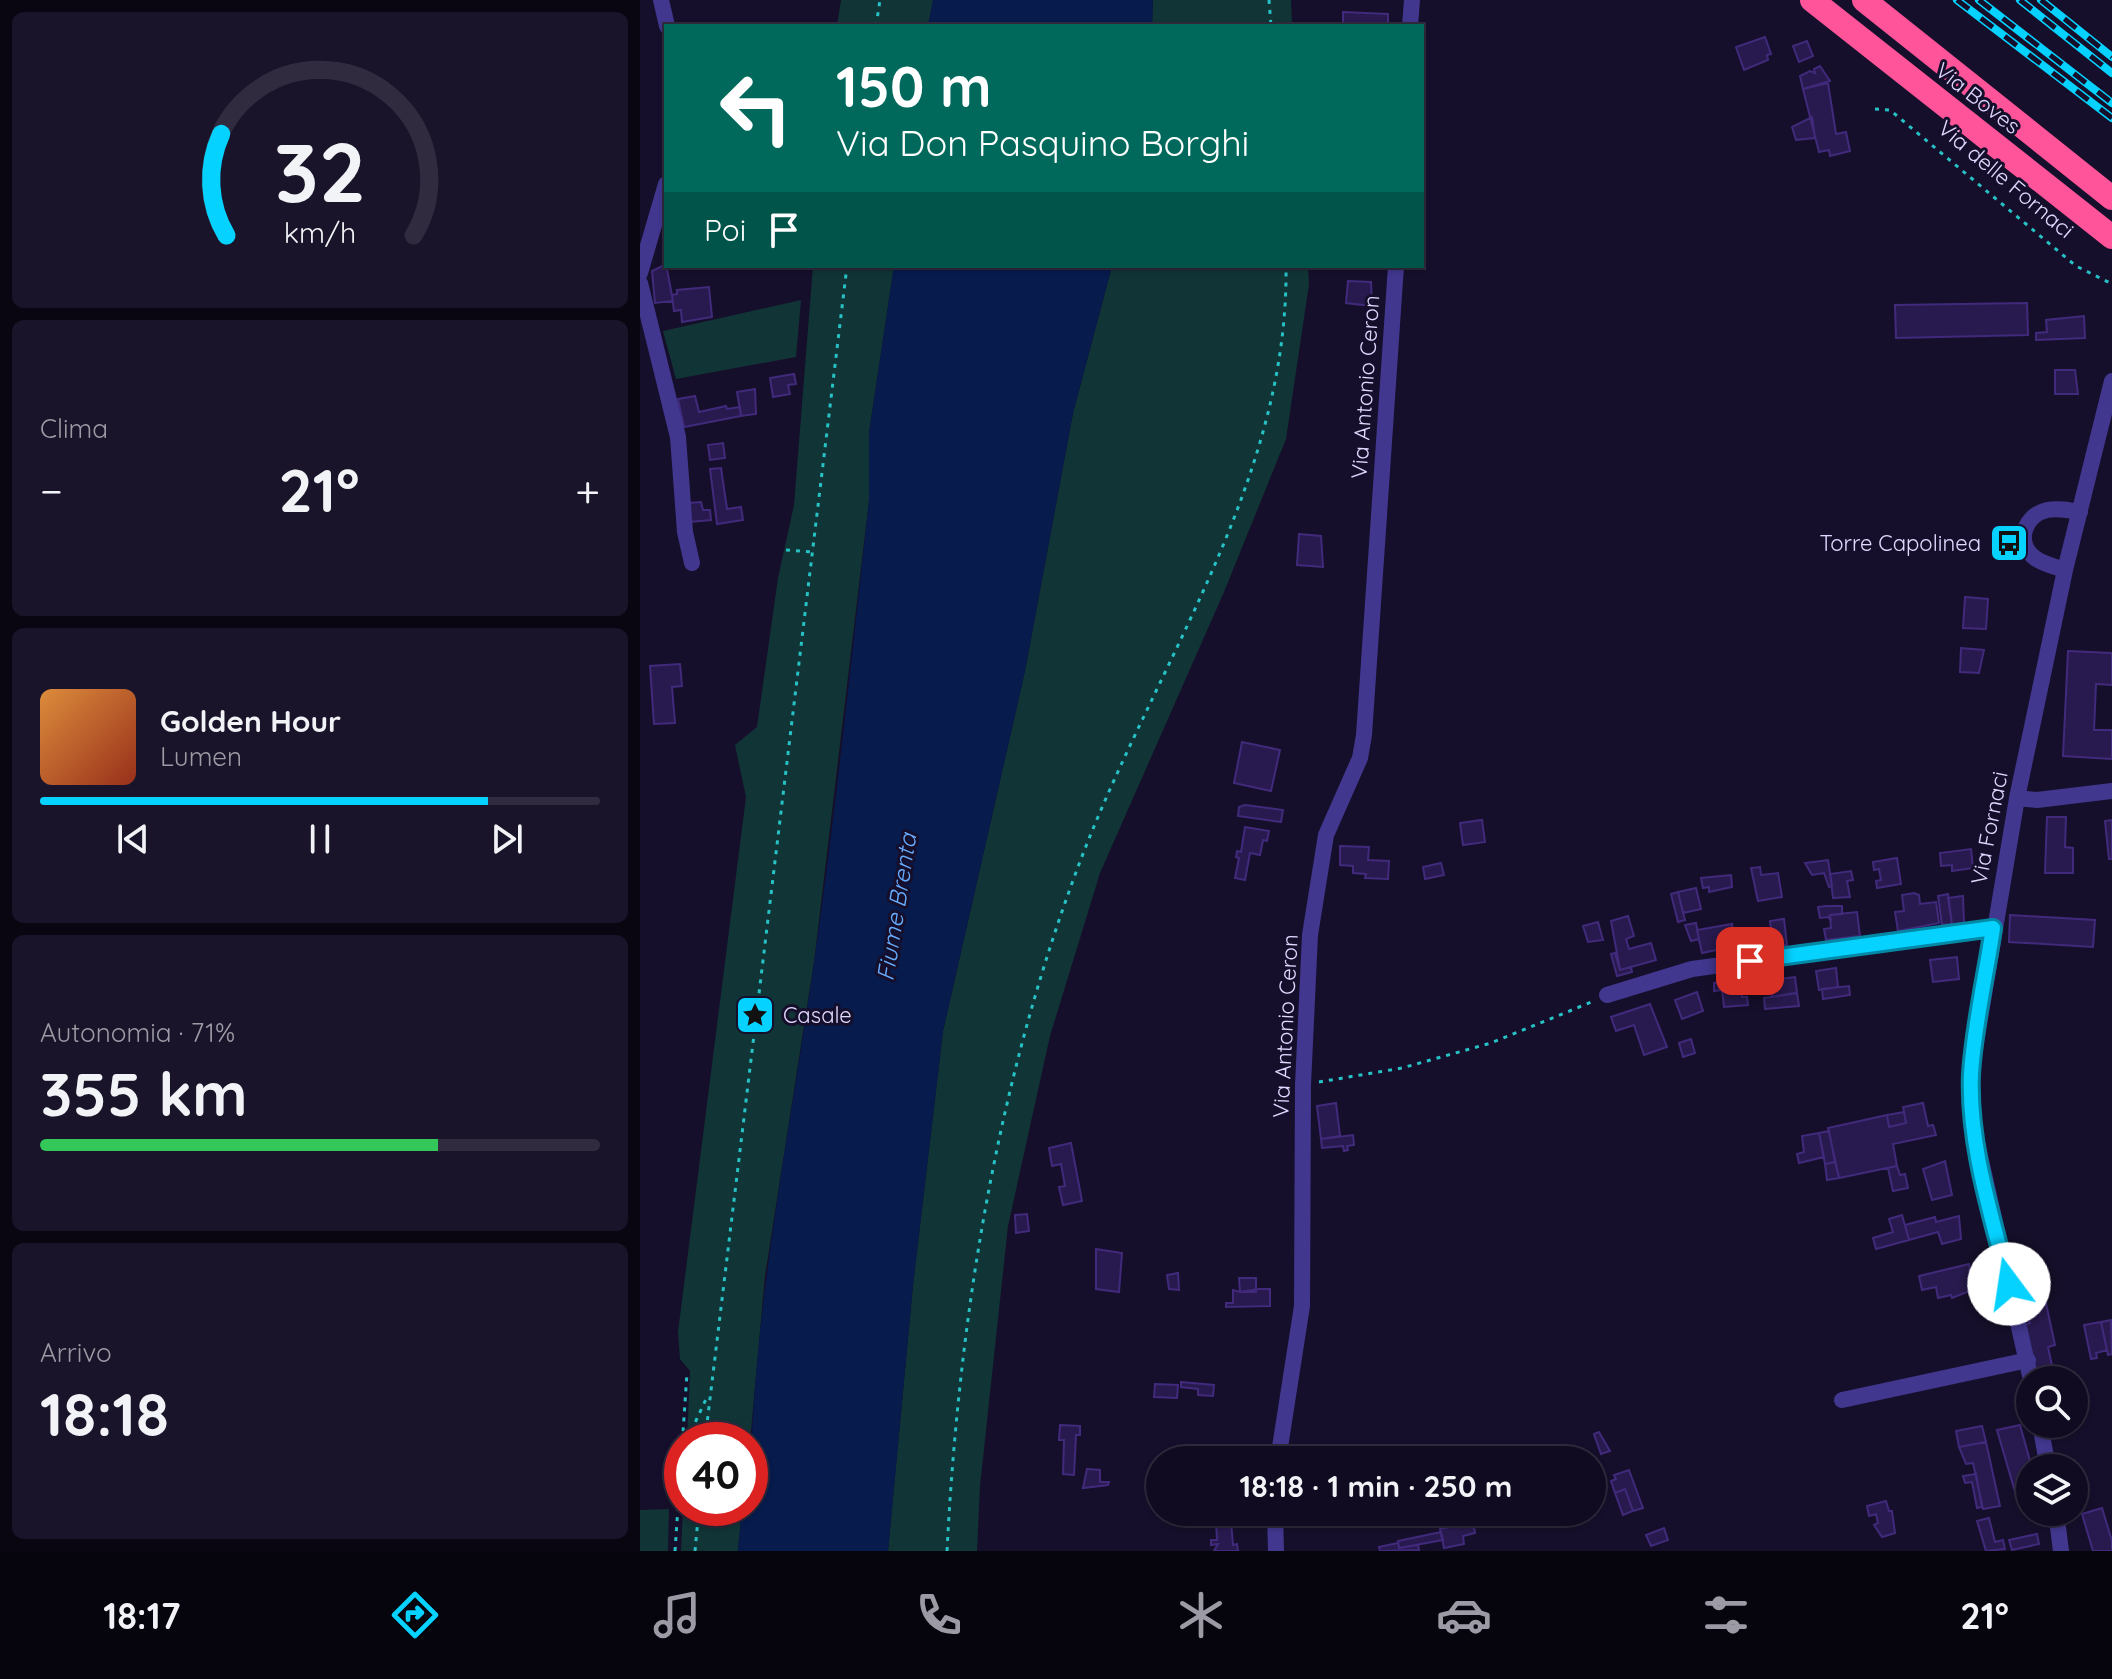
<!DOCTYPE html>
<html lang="it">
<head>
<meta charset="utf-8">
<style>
  body { margin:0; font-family:Quicksand,sans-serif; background:#191429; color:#f1f3f6; height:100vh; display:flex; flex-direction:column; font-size:30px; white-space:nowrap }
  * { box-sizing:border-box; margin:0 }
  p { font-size:26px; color:#9c9ba5 }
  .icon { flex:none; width:44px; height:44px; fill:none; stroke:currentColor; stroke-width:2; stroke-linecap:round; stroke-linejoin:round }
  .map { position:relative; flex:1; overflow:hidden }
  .panel { display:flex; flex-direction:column; gap:12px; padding:12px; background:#090612; width:640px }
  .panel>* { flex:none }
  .guide { position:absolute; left:24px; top:24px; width:760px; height:244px; border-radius:0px; box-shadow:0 2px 6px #0004,0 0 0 2px #302b3e; background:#00695c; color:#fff; overflow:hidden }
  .fabs { position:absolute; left:1376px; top:1366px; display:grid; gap:16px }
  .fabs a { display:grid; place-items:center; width:72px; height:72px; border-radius:50%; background:#100b20; box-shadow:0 2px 6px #0004,0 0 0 2px #302b3e; font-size:40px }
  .speed { position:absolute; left:24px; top:1422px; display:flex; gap:16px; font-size:40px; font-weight:700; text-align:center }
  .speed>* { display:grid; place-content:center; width:104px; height:104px; border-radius:50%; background:#100b20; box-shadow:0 2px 6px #0004,0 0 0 2px #302b3e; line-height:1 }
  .speed .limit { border:12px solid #d22; background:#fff; color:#111 }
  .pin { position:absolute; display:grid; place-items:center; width:68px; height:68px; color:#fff; margin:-34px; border-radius:16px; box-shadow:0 4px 12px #0006 }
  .me { position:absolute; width:88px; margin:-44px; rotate:346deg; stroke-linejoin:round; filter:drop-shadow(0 0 6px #0008) }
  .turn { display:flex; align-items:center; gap:28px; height:168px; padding:0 40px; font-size:36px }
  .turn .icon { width:104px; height:104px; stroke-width:2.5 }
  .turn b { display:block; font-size:56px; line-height:68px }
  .then { display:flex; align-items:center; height:76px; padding:0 40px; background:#0003; gap:16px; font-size:30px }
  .big { font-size:60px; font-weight:700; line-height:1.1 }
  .panel .widget { flex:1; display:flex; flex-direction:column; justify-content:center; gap:12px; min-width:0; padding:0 28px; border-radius:12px; background:#191429 }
  .panel .dial { align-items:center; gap:0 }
  .dial svg { height:208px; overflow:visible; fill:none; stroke:#302b3e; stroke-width:7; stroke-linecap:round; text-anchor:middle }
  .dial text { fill:#f1f3f6; stroke:none }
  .song { display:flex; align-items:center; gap:24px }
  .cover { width:96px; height:96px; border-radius:12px; background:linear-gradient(135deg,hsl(30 70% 55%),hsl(10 70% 35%)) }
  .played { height:8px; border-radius:4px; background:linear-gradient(90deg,#05d2ff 80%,#302b3e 80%) }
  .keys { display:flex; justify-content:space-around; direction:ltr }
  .heat { display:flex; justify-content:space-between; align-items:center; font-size:44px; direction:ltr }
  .charge { height:12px; border-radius:6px; background:linear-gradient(90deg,#34c759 71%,#302b3e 0) }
  .trip { position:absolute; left:506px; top:1446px; width:460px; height:80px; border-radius:40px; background:#100b20; box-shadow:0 2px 6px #0004,0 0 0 2px #302b3e; font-weight:700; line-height:80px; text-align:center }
  .dock { display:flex; height:128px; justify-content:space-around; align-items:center; background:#06040d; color:#9c9ba5 }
  .dock .icon { width:56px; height:56px }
  .dock .current { color:#05d2ff }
  .dock b { font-size:36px; color:#f1f3f6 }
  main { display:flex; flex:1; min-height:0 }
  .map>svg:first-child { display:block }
</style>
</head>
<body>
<main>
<section class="panel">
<div class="widget dial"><svg viewBox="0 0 100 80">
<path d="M14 69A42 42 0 1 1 86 69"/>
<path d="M14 69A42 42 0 0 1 12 30" stroke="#05d2ff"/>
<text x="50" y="56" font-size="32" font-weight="700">32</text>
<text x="50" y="72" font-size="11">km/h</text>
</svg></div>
<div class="widget"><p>Clima</p>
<div class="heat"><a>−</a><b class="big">21°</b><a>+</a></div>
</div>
<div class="widget">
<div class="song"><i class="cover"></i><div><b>Golden Hour</b><p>Lumen</p></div></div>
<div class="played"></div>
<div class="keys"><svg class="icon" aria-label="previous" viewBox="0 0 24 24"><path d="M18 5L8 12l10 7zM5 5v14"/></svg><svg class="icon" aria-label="pause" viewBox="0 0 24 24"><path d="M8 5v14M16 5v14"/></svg><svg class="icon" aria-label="next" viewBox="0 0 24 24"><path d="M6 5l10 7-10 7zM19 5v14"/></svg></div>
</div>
<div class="widget"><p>Autonomia · 71%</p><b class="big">355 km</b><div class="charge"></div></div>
<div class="widget"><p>Arrivo</p><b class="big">18:18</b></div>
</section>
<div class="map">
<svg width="1472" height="1551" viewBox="0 0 1472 1551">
  <rect width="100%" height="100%" fill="#160f2b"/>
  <path fill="#113436" d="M201 0H293L288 26H197Z
    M513 0H651L652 26H512Z
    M173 266H254L229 433V501L174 962 125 1276 110 1442 47 1440 50 1371 40 1359 38 1332 106 797 95 745 117 727 138 578 154 505Z
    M472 266H668L669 284 646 439 584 592 460 873 410 1036 368 1226 340 1486 337 1551H248L273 1285 303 1031 385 671 433 413Z
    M161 300 156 357 36 379 23 331Z
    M43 1508H102L98 1551H41Z
    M29 1509 28 1551H0V1510Z"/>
  <path fill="#071b4d" d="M293 0H513L512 26H288Z
    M254 266H472L433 413 385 671 303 1031 273 1285 248 1551H98L102 1508H110C110 1325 148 1144 174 963 196 810 212 655 229 501V433Z"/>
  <path fill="#281a4e" stroke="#412a7b" stroke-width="2" d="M703 12 748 14V26H703Z
    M1125 37 1131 54 1127 55 1128 60 1104 70 1096 47Z
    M1167 41 1173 56 1159 62 1153 46Z
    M1180 66 1190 81 1163 89 1160 76 1170 71 1175 73 1174 69Z
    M1188 83 1196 134 1206 132 1210 151 1190 156 1189 150 1179 152 1163 89Z
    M1172 117 1175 138 1156 140 1152 127Z
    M26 264 33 301 15 303 12 271Z
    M708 281 731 282 732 306 706 303Z
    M69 287 72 317 42 322 41 310 34 311 32 295 37 294V290Z
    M1387 303 1388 335 1256 338 1255 305Z
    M1444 316 1445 338 1396 340V333L1407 332 1406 320Z
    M1415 370H1435L1438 394H1415Z
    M154 374 156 384 148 385 150 394 133 397 130 378Z
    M115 389 116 414 101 416 97 392Z
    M55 396 59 412 86 406 87 409 100 407 101 416 44 427 38 399Z
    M83 443 85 458 70 460 68 445Z
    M81 468 87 509 101 507 103 520 77 524 70 469Z
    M61 502 63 510H70L71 520 50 522 49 503Z
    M659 534 681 536 683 567 657 565Z
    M1325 597 1348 599 1346 629 1323 628Z
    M1321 648 1344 650 1339 673 1320 672Z
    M1428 651 1472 653V685L1456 684 1454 730H1472V759L1423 756Z
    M40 664 42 686 32 687 35 723 14 724 10 666Z
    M602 742 640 750 631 791 594 783Z
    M605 805 643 810 641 822 598 816 599 807Z
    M1407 817H1426L1425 847 1433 848V873H1405Z
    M842 820 845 842 823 845 820 823Z
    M1472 820V859H1469L1465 821Z
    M605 827 629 831 627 841 623 840 620 855 610 853 605 880 595 878 599 858 596 857 597 851 601 852Z
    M700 846 729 847 728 860 749 861 748 879 725 878 726 874 713 873V866L700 865Z
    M1331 849 1333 868 1312 871V865L1301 866 1300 853Z
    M1257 858 1261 884 1237 888 1236 881 1241 880 1239 869 1234 870 1233 862Z
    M1188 860 1192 886 1189 887 1184 873 1172 875 1165 863Z
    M801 863 804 875 785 879 783 867Z
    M1120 867 1121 875 1138 873 1142 897 1118 901 1111 868Z
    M1211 871 1213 880 1207 881 1210 897 1193 898 1190 874Z
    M1091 875 1092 887 1069 892V887L1063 888 1061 878Z
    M1056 888 1061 909 1043 913 1038 892Z
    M1038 892 1045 920 1038 922 1031 894Z
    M1274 893 1279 895 1280 904 1296 902 1299 923 1258 931 1255 912 1264 911 1262 895Z
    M1308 894 1312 924 1302 925 1298 896Z
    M1323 896 1324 923 1312 924 1308 898Z
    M1186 906H1202V914L1190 915 1191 921 1188 917 1180 918 1178 907Z
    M1217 912 1220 936 1186 940 1184 929 1191 928 1190 915Z
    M1370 915 1455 920 1453 947 1369 942Z
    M988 916 994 936 986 939 989 949 1011 943 1016 960 980 970 971 921Z
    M1144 919 1147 945 1133 946 1130 921Z
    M958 922 963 940 948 942 943 926Z
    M1056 923 1059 939 1051 941 1045 925Z
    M1092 924 1096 946 1062 953 1057 930Z
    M975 953 980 970 991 967 992 972 977 976 971 954Z
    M1317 957 1319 979 1293 982 1290 960Z
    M1196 968 1198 987 1179 990 1176 971Z
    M1139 976 1140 979 1155 977 1157 993 1132 997 1130 977Z
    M1100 981 1102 997H1107L1108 1005 1084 1007 1082 990 1074 991V983Z
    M1209 986 1210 995 1183 999 1182 989Z
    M1057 992 1063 1011 1042 1019 1035 1000Z
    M1157 993 1159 1006 1125 1009 1124 998Z
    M1010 1004 1027 1047 1004 1055 994 1025 976 1031 971 1017Z
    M1051 1039 1055 1053 1043 1057 1039 1043Z
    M696 1103 700 1136 681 1139 677 1106Z
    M1283 1103 1288 1126 1293 1125 1296 1135 1253 1144 1257 1166 1199 1178 1188 1128 1247 1115 1249 1127 1266 1123 1263 1107Z
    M1264 1112 1266 1123 1249 1127 1247 1115Z
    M1189 1131 1195 1162 1185 1164 1179 1133Z
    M1179 1133 1184 1157 1159 1163 1157 1154 1164 1152 1162 1136Z
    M713 1135 714 1145 707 1146 708 1150 704 1151 703 1146 682 1148 681 1139Z
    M431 1143 442 1201 423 1205 419 1187 425 1186 421 1164 412 1166 409 1148Z
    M1305 1161 1312 1195 1292 1200 1283 1169Z
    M1195 1162 1199 1178 1187 1180 1185 1164Z
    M1257 1166 1260 1175 1265 1174 1268 1188 1253 1191 1248 1168Z
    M387 1214 389 1231 376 1233 375 1215Z
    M1262 1215 1269 1240 1236 1249 1233 1238 1253 1232 1249 1219Z
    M1319 1216 1321 1239 1302 1244 1298 1232 1269 1240 1265 1225 1295 1217 1296 1222Z
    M456 1249 482 1253 479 1292 456 1289Z
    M1329 1264 1332 1290 1312 1298 1311 1295 1298 1298 1296 1287 1282 1290 1279 1276Z
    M538 1273 539 1290 529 1289 527 1275Z
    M599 1278H616V1292H600Z
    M619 1289H630V1306L586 1307V1303H593V1290L600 1292Z
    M1404 1294 1415 1345 1408 1347 1415 1380H1396L1384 1325 1390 1323 1385 1298Z
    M1471 1320 1472 1354 1468 1355 1461 1322Z
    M1461 1322 1467 1350 1456 1353 1457 1358 1451 1359 1444 1325Z
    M541 1382 574 1385 573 1396 558 1395V1389L541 1387Z
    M515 1384 538 1385 537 1398 514 1397Z
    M420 1425 440 1426V1435H436L434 1475 423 1474 424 1440H419Z
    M1380 1425 1392 1468 1390 1499 1378 1502 1357 1430Z
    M1342 1426 1346 1442 1319 1447 1316 1431Z
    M959 1432 970 1451 961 1454 954 1434Z
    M1346 1442 1360 1506 1343 1509 1333 1463 1326 1464 1319 1447Z
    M447 1469 460 1470V1482H469L468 1485 443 1488Z
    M989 1470 1003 1508 993 1511 985 1489 975 1493 971 1481 976 1479 974 1475Z
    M1336 1474 1342 1507 1337 1508 1332 1482 1325 1483 1323 1476Z
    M985 1489 993 1511 983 1515 975 1493Z
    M1246 1501 1249 1511H1252L1255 1533 1242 1537 1234 1525 1238 1523 1236 1514 1229 1516 1227 1506Z
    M1462 1508 1472 1541V1551H1453L1442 1514Z
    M1349 1518 1355 1542 1363 1540 1365 1549 1346 1551 1337 1521Z
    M591 1521 593 1545 597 1544 598 1551H574L578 1544 571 1545V1540H577L576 1522Z
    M833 1522 835 1533 823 1536 824 1544 804 1548 800 1529Z
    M1024 1528 1028 1540 1011 1546 1006 1535Z
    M801 1532 803 1540 759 1548 758 1541Z
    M1397 1534 1399 1544 1372 1550 1369 1540Z
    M758 1543 759 1548 778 1545 779 1550 740 1551 739 1547Z"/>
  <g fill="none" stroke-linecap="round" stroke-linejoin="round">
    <path stroke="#27c2c5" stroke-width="3" stroke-dasharray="4 6" stroke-linecap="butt" d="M629 0 631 26
      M236 26 240 0
      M1235 109 1250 110 1436 266 1472 284
      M146 550 172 552
      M679 1082 762 1068 851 1043 954 1001
      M47 1440 67 1397
      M65 1440 207 266
      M35 1551 47 1373
      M55 1551 59 1508
      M307 1551C319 1316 357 1080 441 859 515 665 649 481 646 266"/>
    <path stroke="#41378e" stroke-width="16" d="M21 0 27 26
      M770 26 772 0
      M0 273 26 184
      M0 283 38 437 45 532 52 563
      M1425 570C1416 567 1403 564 1395 558 1375 543 1384 515 1407 510 1418 508 1429 510 1440 512
      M1377 798 1397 800 1472 791
      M967 995 1052 969 1353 928
      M1391 1380 1334 1130 1331 1072 1377 798 1425 570 1472 381
      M1202 1400 1388 1360
      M1400 1424 1408 1468
      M638 1460 662 1306 663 1085 670 935 686 835 720 758 724 735 756 266
      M635 1512 636 1551
      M1416 1512 1421 1551"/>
    <path stroke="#ff5499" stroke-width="24" d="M1172 0 1472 237
      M1224 0 1472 198"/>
    <g stroke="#05d2ff" stroke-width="8">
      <path id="rail" d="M1317 0 1472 118
        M1339 0 1472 103
        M1380 0 1472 73
        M1401 0 1472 57"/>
    </g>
    <use href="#rail" stroke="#160f2b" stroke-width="5" stroke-dasharray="15" stroke-linecap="butt"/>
  </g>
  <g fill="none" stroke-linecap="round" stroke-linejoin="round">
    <g stroke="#0388a6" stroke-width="20">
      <path id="route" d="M1110 961 1353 928C1346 976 1334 1025 1331 1074 1328 1144 1352 1217 1369 1284"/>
    </g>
    <use href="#route" stroke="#05d2ff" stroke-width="14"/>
  </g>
  <defs>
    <g id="bus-square" transform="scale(2)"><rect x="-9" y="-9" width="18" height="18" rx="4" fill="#05d2ff" stroke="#160f2b"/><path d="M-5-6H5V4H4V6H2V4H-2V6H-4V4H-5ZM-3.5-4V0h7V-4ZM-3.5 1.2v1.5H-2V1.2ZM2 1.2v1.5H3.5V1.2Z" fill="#111"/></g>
    <g id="sight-square" transform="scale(2)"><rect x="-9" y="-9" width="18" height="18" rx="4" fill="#05d2ff" stroke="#160f2b"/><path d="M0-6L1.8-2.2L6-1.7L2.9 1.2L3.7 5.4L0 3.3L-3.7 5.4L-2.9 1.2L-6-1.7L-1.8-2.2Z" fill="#111"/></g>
  </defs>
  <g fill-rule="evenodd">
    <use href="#bus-square" x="1369" y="543"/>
    <use href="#sight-square" x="115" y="1015"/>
  </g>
  <g text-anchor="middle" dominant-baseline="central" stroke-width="6" stroke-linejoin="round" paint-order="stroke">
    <g font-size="22" fill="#e1d9ff" stroke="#160f2b">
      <text transform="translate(1338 98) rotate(38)">Via Boves</text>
      <text transform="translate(1366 179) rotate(40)">Via delle Fornaci</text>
      <text transform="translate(725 387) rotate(-86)">Via Antonio Ceron</text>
      <text transform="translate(1349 828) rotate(-79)">Via Fornaci</text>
      <text transform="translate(645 1026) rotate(-87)">Via Antonio Ceron</text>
    </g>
    <g font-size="22" fill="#e1d9ff" stroke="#160f2b" text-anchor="end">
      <text x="1341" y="543">Torre Capolinea</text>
      <text x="143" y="1015" text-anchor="start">Casale</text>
    </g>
    <g font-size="24" font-style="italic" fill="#67adff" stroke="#160f2b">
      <text transform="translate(256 907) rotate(-81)">Fiume Brenta</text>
    </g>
  </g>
</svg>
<div class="fabs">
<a><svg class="icon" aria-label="search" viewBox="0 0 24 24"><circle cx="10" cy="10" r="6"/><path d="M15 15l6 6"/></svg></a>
<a><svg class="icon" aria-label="layers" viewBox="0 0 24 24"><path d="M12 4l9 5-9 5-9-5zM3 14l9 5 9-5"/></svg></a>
</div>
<div class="speed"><div class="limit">40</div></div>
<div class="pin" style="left:1110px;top:961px;background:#d93025"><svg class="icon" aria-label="arrive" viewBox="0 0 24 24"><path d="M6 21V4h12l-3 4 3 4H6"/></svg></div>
<svg class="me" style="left:1369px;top:1284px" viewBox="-20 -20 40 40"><circle r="19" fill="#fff"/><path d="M0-13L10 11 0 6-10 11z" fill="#05d2ff"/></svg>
<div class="trip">18:18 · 1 min · 250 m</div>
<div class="guide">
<div class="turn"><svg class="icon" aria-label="left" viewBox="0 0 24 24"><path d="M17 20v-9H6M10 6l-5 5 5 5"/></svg><div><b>150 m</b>Via Don Pasquino Borghi</div></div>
<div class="then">Poi<svg class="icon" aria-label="arrive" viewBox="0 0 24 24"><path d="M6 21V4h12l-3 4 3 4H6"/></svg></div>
</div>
</div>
</main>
<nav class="dock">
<b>18:17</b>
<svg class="icon current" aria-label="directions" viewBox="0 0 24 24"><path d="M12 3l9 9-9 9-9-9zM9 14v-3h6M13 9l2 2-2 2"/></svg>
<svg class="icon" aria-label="music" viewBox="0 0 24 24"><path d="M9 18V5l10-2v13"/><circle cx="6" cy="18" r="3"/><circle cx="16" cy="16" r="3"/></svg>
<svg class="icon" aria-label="phone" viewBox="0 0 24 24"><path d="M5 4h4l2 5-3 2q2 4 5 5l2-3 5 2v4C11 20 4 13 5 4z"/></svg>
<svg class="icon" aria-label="climate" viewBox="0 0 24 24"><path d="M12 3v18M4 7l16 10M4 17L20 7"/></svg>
<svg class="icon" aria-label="car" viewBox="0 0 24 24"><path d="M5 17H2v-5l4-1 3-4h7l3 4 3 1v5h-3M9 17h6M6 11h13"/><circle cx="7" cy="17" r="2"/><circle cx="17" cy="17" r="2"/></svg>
<svg class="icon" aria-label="filters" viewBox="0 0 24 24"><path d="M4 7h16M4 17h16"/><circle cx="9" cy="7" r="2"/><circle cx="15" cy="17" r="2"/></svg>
<b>21°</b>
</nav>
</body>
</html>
